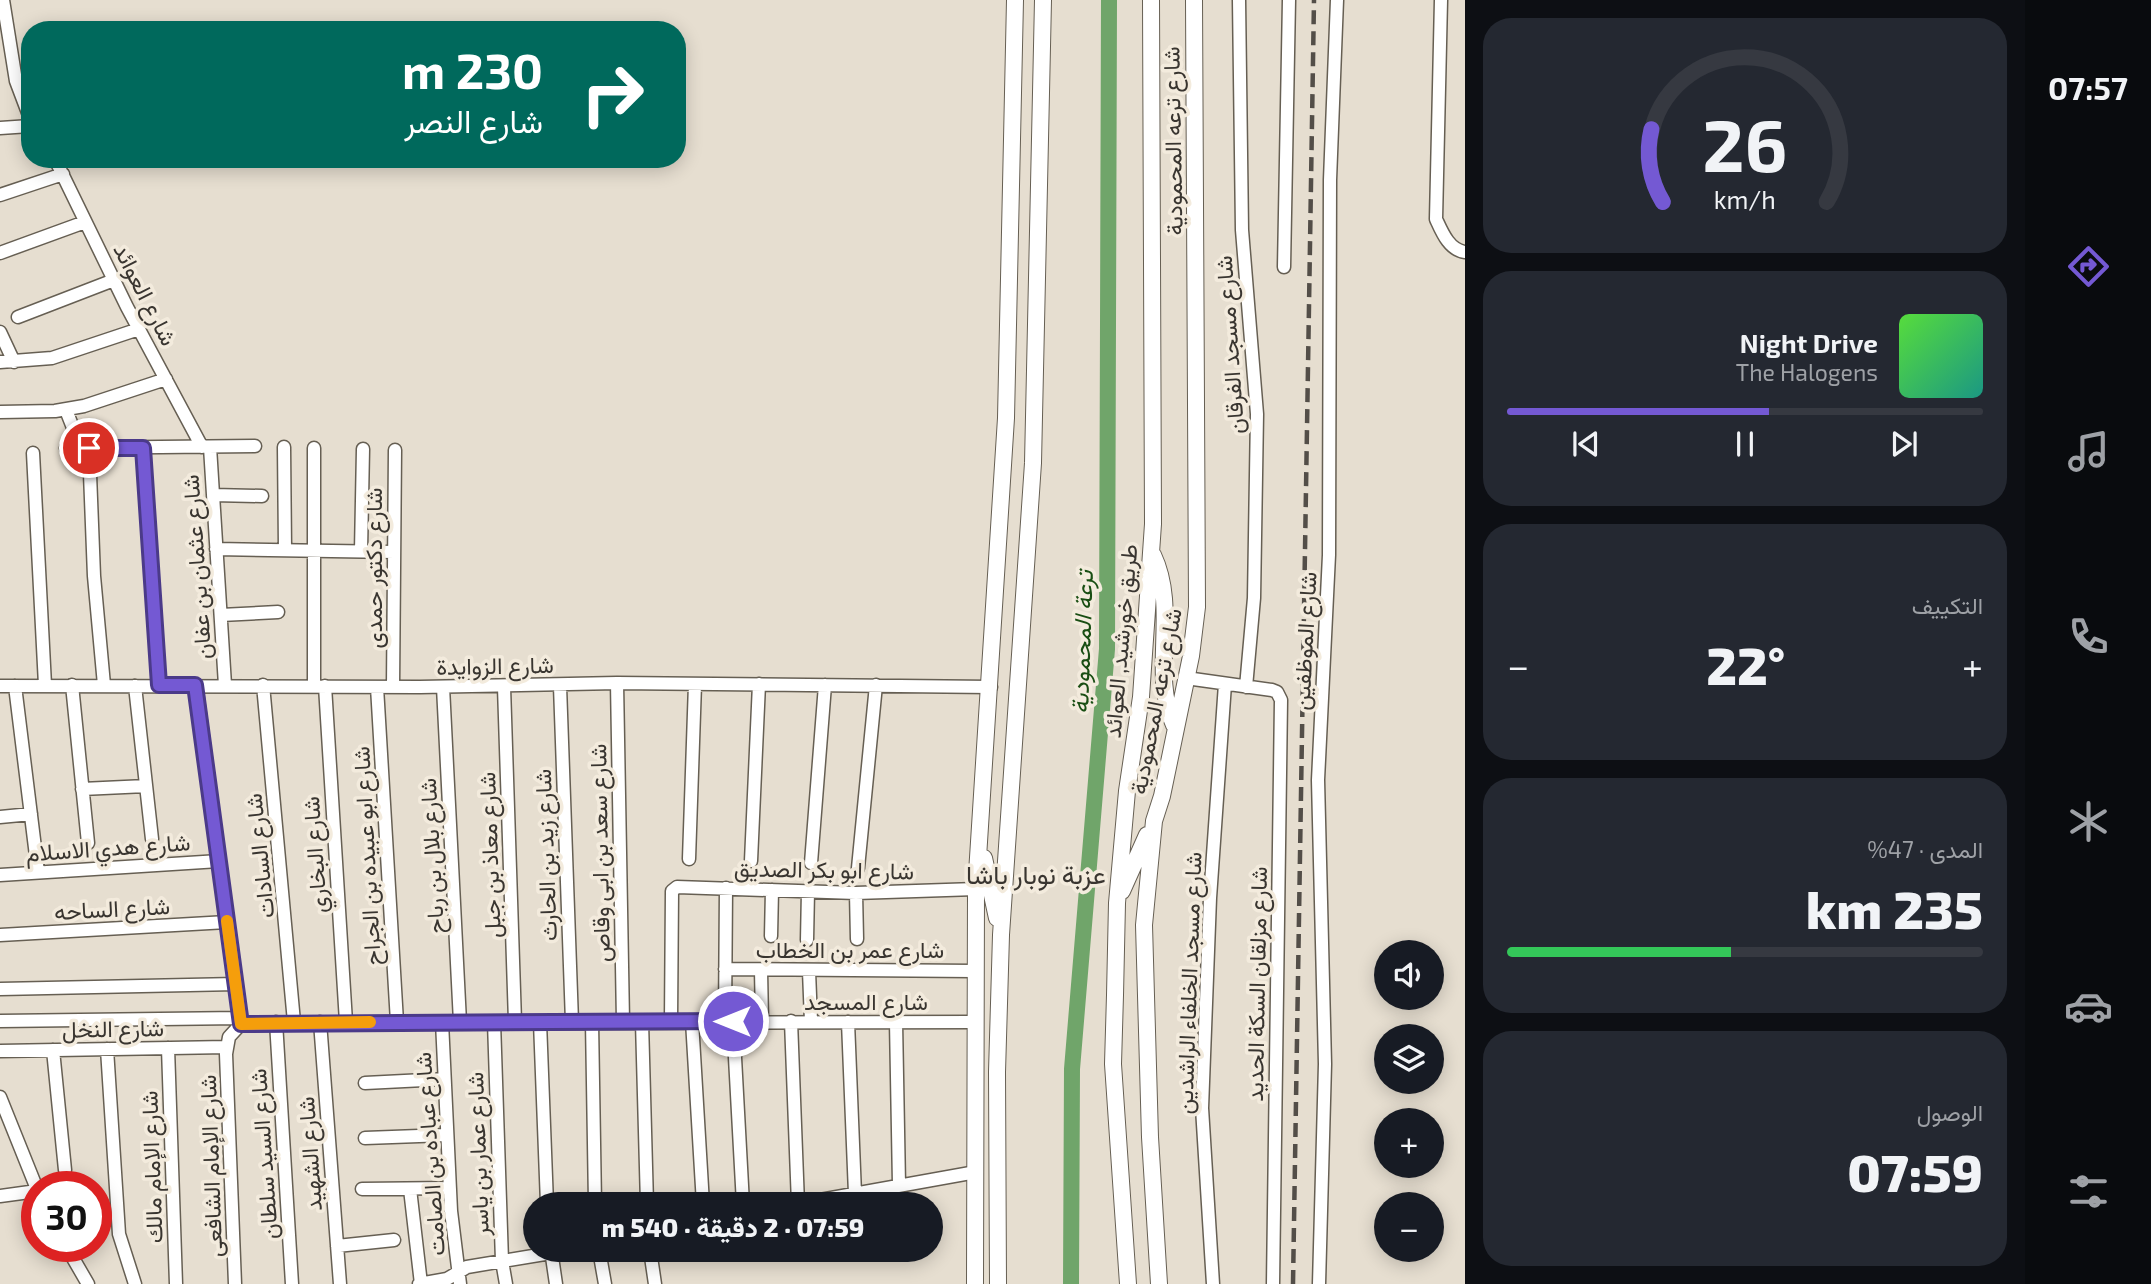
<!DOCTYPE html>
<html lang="ar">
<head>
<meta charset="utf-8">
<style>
  body { margin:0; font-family:"Exo 2",Vazirmatn,sans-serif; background:#242831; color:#f1f3f6; direction:rtl; height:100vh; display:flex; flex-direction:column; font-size:26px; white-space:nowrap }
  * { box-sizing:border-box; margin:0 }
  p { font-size:23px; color:#9ea1a6 }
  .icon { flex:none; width:38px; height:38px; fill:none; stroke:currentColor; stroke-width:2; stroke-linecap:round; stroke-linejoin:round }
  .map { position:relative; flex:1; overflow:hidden; direction:ltr }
  .panel { display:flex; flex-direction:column; gap:18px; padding:18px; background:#0d0f14; width:560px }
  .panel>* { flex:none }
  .guide { position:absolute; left:21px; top:21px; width:665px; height:147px; border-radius:28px; box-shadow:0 4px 18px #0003; direction:rtl; background:#00695c; color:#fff; overflow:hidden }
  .controls { position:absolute; left:1374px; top:940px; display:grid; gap:14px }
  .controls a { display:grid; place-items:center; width:70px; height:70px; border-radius:50%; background:#171b24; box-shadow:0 4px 18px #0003; font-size:35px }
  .speed { position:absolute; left:21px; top:1171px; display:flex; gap:14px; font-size:35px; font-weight:700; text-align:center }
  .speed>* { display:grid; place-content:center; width:91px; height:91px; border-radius:50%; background:#171b24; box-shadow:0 4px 18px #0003; line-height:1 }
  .speed .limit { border:10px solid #d22; background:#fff; color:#111 }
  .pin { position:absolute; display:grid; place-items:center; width:60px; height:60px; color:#fff; margin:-30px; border:4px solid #fff; border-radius:50%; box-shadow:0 2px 7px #0007 }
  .me { position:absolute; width:77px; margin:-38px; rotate:270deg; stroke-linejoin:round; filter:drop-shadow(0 0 5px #0008) }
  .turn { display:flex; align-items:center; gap:24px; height:147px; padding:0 28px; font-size:32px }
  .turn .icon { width:91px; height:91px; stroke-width:2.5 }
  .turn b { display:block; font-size:49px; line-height:60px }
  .big { font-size:52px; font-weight:800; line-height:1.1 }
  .panel .widget { flex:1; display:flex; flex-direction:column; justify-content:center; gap:10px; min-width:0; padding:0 24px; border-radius:28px; background:#242831 }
  .panel .dial { align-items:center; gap:0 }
  .dial svg { height:182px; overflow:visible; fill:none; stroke:#363941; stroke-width:7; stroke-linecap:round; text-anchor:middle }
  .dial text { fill:#f1f3f6; stroke:none }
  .song { display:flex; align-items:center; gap:21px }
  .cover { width:84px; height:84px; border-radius:10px; background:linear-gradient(135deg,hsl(110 70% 55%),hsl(170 70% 35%)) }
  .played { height:7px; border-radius:4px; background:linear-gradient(90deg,#7459d3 55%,#363941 55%) }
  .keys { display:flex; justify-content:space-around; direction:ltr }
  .heat { display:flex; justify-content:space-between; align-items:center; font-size:38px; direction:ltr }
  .charge { height:10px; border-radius:5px; background:linear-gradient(90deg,#34c759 47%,#363941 0) }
  .trip { position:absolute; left:523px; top:1192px; width:420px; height:70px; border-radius:35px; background:#171b24; box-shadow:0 4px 18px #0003; font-weight:800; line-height:70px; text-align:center; direction:rtl }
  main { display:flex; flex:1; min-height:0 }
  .tabs { display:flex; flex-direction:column; width:126px; justify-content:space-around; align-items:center; background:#090b0e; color:#9ea1a6 }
  .tabs .icon { width:49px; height:49px }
  .tabs .selected { color:#7459d3 }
  .tabs b { font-size:32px; color:#f1f3f6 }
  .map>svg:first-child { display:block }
</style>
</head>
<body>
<main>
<nav class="tabs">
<b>07:57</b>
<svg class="icon selected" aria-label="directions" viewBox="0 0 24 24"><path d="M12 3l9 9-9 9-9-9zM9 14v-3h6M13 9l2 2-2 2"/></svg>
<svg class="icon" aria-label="music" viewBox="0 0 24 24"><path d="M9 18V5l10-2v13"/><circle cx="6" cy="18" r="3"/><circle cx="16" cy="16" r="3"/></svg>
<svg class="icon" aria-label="phone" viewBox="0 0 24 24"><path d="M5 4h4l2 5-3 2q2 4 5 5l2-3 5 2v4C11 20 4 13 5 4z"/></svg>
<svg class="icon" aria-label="climate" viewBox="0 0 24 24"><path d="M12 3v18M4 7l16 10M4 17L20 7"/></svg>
<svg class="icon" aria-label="car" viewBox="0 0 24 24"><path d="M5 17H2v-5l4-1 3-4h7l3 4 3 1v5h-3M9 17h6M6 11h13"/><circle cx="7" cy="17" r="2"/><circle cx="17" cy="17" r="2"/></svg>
<svg class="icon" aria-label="filters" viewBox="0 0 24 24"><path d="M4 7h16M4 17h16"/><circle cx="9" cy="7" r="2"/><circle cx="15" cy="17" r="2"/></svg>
</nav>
<section class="panel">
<div class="widget dial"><svg viewBox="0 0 100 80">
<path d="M14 69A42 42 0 1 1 86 69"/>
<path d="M14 69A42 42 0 0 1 9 37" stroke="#7459d3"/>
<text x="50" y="56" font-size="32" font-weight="700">26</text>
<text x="50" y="72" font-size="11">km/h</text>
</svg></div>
<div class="widget">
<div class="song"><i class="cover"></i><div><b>Night Drive</b><p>The Halogens</p></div></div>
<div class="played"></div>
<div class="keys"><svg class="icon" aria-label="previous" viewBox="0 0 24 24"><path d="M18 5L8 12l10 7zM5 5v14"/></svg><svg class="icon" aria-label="pause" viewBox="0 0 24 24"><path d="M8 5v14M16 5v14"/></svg><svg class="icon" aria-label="next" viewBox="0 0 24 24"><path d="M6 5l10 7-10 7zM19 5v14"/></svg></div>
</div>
<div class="widget"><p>التكييف</p>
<div class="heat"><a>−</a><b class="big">22°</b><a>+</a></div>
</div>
<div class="widget"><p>المدى · 47%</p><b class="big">235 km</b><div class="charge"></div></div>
<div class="widget"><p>الوصول</p><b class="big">07:59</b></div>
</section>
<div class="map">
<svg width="1465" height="1284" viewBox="0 0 1465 1284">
  <rect width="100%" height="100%" fill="#e6ded0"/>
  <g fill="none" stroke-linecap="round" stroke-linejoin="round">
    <path stroke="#70a56a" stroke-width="16" d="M1071 1284 1072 1069 1107 649 1109 0"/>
    <g stroke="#665f53" stroke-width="15">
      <path id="street" d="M3 0 16 81 30 118
        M1239 0 1242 230 1257 414 1254 598 1246 687
        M1441 0 1436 219C1442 232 1449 250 1465 252
        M0 128 30 126
        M55 159 127 307 202 447
        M0 195 63 174
        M0 253 85 222
        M1284 267 1289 0
        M18 317 114 280
        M0 332 14 362
        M0 362 52 358 139 329
        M66 410 81 448
        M0 412 55 411 84 406 166 379
        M210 447 225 685
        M284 447 285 549
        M66 448 255 446
        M89 448 94 576 104 685
        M143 448 159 685
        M314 448V686
        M33 453 45 685
        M213 495 262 496
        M216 549 394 552
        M361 551 363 449
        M221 615 278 612
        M1186 678 1272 690 1277 692 1281 700 1273 1284
        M617 683 623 1022
        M72 685 88 843
        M196 685 241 1024
        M263 685 294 1022
        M0 686 420 687 617 683 991 687
        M15 686 38 872
        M135 686 152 839
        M325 686 346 1022
        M560 686 572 1022
        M377 687 397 1022
        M393 687 395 450
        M443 687 460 1022
        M504 687 515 1022
        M82 789 146 786
        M0 817 31 814
        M689 859 695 684
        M751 861 759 684
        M811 863 825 685
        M858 868 876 685
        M0 875 219 861
        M856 893 857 939
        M0 935 227 922
        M771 936 772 890
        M807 940 808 891
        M725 969 974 971
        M761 970 762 1021
        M809 971 811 1021
        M0 989 236 984
        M0 1021 240 1018
        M671 1021 672 891 677 887 856 893 976 889
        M692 1021 703 1204
        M725 1021 726 888
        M733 1021 743 1204
        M791 1021 798 1204
        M276 1022 292 1284
        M320 1022 340 1284
        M442 1022 451 1211 460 1284
        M494 1022 502 1261 506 1284
        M540 1022 547 1204
        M592 1022 595 1204
        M642 1022 647 1204
        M848 1022 855 1194
        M896 1022 899 1185
        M168 1048 176 1284
        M107 1049 119 1234 135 1284
        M53 1050 65 1170
        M0 1051 227 1047
        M365 1083 444 1079
        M0 1097 37 1189
        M365 1138 446 1135
        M362 1189 450 1188
        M410 1189 421 1284
        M0 1196 37 1191
        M798 1204 976 1172
        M66 1246 88 1284
        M337 1246 394 1240
        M551 1250 556 1284
        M599 1250 605 1284
        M650 1250 655 1284
        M235 1284 226 1054 229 1037 241 1024 974 1022
        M419 1284 447 1279 467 1267 569 1250
        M1213 1284 1202 1108 1210 898 1225 684
        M1319 1284 1325 1064 1318 780 1329 555 1330 180 1337 0"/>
    </g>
    <g stroke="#665f53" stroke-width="18">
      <path id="secondary" d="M1153 555C1179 610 1150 672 1174 725
        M984 858 997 918
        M1122 891 1147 835
        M975 1284 976 889 1006 418 1015 0
        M998 1284 997 1072 1001 935 1033 463 1043 0
        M1128 1284 1113 1064 1115 995 1117 903 1127 791 1141 697 1153 524 1151 0
        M1159 1284 1150 1137 1144 925 1154 821 1162 796 1191 656 1197 607 1194 0"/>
    </g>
    <use href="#street" stroke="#fff" stroke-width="12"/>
    <use href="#secondary" stroke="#fff" stroke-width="16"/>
    <path stroke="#534e48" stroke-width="4.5" stroke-dasharray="14 7" stroke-linecap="butt" d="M1293 1284 1314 0"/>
  </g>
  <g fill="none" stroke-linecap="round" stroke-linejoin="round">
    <g stroke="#4b3a89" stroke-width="18">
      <path id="route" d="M89 448H143L159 685H195L241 1024 733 1021"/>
    </g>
    <use href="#route" stroke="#7459d3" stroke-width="12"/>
    <path stroke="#f59e0b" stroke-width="12" d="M227 921 241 1024 370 1022"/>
  </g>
  <g text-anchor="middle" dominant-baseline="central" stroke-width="7" stroke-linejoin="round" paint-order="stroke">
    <g font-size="23" fill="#393530" stroke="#f3ebdd">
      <text transform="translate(1172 141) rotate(-91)">شارع ترعه المحمودية</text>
      <text transform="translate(146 294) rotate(63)">شارع العوائد</text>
      <text transform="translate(1229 345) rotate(-94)">شارع مسجد الفرقان</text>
      <text transform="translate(196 567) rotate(-94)">شارع عثمان بن عفان</text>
      <text transform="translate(373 568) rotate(-90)">شارع دكتور حمدى</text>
      <text transform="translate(1120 641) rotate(-85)">طريق خورشيد, العوائد</text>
      <text transform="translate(1304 641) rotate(-87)">شارع الموظفين</text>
      <text transform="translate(495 665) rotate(-1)">شارع الزوايدة</text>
      <text transform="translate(1155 701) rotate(-79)">شارع ترعه المحمودية</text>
      <text transform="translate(108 847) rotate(-4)">شارع هدي الاسلام</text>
      <text transform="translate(599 853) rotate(-91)">شارع سعد بن ابى وقاص</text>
      <text transform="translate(314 855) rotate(-94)">شارع البخاري</text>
      <text transform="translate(489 855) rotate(-92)">شارع معاذ بن جبل</text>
      <text transform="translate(545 855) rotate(-92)">شارع زيد بن الحارث</text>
      <text transform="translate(259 856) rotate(-96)">شارع السادات</text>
      <text transform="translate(366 856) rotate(-93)">شارع ابو عبيده بن الجراح</text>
      <text transform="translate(431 856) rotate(-93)">شارع بلال بن رباح</text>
      <text transform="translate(824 869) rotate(1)">شارع ابو بكر الصديق</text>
      <text transform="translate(112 908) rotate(-3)">شارع الساحه</text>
      <text x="850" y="949">شارع عمر بن الخطاب</text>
      <text transform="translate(1188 983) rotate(-88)">شارع مسجد الخلفاء الراشدين</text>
      <text transform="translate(1256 984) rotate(-89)">شارع مزلقان السكة الحديد</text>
      <text x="866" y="1001">شارع المسجد</text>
      <text transform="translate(113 1028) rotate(-1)">شارع النخل</text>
      <text transform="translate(263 1154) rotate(-94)">شارع السيد سلطان</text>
      <text transform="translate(309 1154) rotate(-94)">شارع الشهيد</text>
      <text transform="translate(429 1154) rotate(-94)">شارع عباده بن الصامت</text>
      <text transform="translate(477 1154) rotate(-92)">شارع عمار بن ياسر</text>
      <text transform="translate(210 1166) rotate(-92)">شارع الإمام الشافعى</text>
      <text transform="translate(151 1167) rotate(-92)">شارع الإمام مالك</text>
    </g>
    <g font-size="24" font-style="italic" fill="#194e13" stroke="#f3ebdd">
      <text transform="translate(1081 642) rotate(-88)">ترعة المحمودية</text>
    </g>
    <g font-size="26" fill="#393530" stroke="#f3ebdd">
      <text x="1036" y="873">عزبة نوبار باشا</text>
    </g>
  </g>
</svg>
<div class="controls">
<a><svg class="icon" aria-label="sound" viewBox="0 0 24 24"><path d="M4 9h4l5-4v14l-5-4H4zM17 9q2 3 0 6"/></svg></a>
<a><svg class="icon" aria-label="layers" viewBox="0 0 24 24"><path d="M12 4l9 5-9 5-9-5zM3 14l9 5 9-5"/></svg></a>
<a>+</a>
<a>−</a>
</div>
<div class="speed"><div class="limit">30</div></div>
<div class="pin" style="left:89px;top:448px;background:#d93025"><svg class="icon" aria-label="arrive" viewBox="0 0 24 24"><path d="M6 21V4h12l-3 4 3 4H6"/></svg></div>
<svg class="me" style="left:733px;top:1021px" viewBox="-20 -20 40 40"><circle r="17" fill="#7459d3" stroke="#fff" stroke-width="3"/><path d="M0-11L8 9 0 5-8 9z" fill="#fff"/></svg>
<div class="trip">07:59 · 2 دقيقة · 540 m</div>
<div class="guide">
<div class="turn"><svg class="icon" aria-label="right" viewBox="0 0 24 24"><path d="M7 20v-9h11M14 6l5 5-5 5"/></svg><div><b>230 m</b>شارع النصر</div></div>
</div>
</div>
</main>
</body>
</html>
